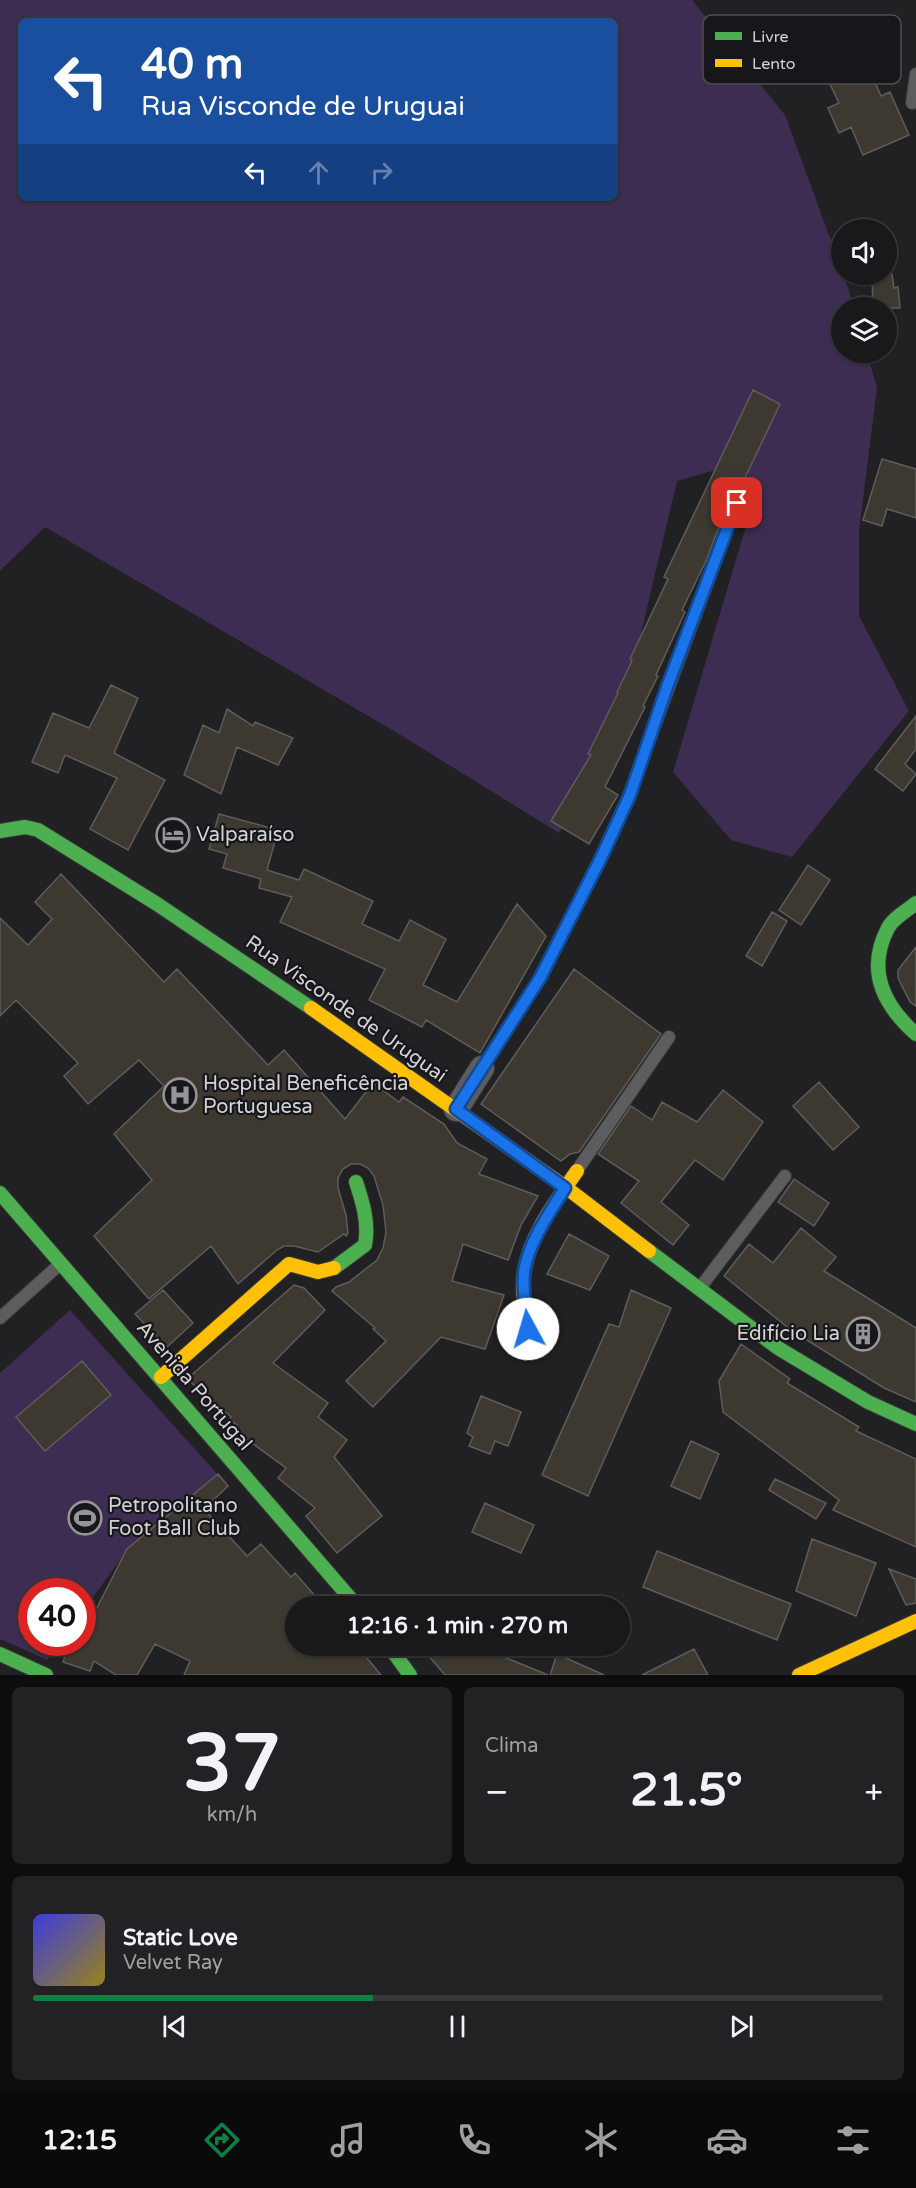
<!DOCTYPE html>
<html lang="pt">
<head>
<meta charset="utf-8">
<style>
  body { margin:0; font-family:"Varela Round",sans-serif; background:#222123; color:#f1f3f6; height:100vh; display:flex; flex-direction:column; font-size:22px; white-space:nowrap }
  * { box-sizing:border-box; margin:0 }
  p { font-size:20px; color:#9fa0a2 }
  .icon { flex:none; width:33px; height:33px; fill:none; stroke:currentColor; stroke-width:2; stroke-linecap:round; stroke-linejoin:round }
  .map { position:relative; height:1675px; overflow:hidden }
  .side { display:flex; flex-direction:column; gap:12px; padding:12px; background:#0e0d0e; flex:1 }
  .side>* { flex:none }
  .top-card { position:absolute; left:18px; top:18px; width:600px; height:183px; border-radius:9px; box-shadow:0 2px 4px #0004,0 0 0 2px #373739; background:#1a4fa0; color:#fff; overflow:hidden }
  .buttons { position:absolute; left:831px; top:219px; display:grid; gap:12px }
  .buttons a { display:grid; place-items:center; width:66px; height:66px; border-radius:50%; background:#19181a; box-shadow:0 2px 4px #0004,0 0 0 2px #373739; font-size:30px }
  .speed { position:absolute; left:18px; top:1578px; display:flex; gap:12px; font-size:30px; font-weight:700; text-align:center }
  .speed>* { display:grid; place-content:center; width:78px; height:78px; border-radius:50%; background:#19181a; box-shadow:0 2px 4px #0004,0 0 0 2px #373739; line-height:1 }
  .speed .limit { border:9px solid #d22; background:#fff; color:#111 }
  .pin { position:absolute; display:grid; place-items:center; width:51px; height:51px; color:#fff; margin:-26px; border-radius:12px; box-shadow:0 3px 9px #0006 }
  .me { position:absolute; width:66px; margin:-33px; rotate:354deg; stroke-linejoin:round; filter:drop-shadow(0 0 4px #0008) }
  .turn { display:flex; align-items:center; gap:21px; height:126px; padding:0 24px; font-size:27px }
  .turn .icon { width:78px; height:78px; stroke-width:2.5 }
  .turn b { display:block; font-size:42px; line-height:51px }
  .lanes { display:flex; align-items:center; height:57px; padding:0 24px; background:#0003; justify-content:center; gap:30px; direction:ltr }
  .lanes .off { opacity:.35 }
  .big { font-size:45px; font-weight:700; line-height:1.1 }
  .side .card { flex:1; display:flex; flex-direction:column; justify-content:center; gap:9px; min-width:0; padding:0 21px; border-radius:9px; background:#222123 }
  .side .dial { align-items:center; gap:0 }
  .dial b { font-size:78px; line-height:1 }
  .song { display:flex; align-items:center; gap:18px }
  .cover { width:72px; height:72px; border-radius:9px; background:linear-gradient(135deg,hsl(240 70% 55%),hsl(50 70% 35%)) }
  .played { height:6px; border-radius:3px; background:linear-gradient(90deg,#0b8043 40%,#373739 40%) }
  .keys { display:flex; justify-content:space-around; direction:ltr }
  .heat { display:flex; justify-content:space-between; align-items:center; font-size:33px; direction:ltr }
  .side .tiles { flex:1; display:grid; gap:12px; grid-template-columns:1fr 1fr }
  .card:last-child { grid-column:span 2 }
  .trip { position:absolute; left:285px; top:1596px; width:345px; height:60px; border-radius:30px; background:#19181a; box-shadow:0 2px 4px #0004,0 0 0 2px #373739; font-weight:700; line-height:60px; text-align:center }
  .dock { display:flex; height:96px; justify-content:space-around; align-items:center; background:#0a0a0a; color:#9fa0a2 }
  .dock .icon { width:42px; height:42px }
  .dock .active { color:#0b8043 }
  .dock b { font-size:27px; color:#f1f3f6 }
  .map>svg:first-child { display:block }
</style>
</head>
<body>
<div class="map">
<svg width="916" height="1675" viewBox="0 0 916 1675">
  <rect width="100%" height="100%" fill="#212022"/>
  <path fill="#3e2d52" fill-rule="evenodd" d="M0 0H692L785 115 841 268 842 274 844 275 854 307 842 308V352L867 353 877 388 859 531V616L909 711 792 857 731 840 673 772 751 509 747 461 677 481 623 710 559 833 399 734 45 527 0 571ZM21 21H615V198H21Z
    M70 1310 219 1476 120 1560 83 1611 82 1592H32V1642L60 1643 47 1660 0 1639V1373Z"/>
  <path fill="#3d3931" stroke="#5e5c5d" stroke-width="1.5" d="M868 66 881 96 890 92 909 135 863 155 851 127 839 133 828 108 839 103 830 84Z
    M872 274H892L894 288 898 287 900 308H873Z
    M753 390 780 404 737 495 729 500 706 561 682 610 685 612 656 675 658 676 643 706 645 707 605 787 618 795 589 844 551 821 591 755 588 754 618 693 617 692 632 661 630 659 668 579 664 577Z
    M882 459 916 469V518L887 509 882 526 863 520Z
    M111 685 138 698 114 753 165 780 128 850 90 829 117 778 65 755 58 773 32 762 53 713 89 728Z
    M227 709 253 726 255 722 293 738 278 765 237 747 221 794 184 775 203 725 219 733Z
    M916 716V749L905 764 916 774 903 791 875 769Z
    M219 814 278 830 267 870 299 880 304 869 373 901 362 924 399 941 410 920 446 939 423 985 457 1002 517 904 546 936 480 1053 426 1020 422 1027 369 1000 385 969 280 922 292 897 259 888 261 879 223 868 227 854 209 849Z
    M808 865 830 880 801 925 779 910Z
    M61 874 164 982 177 969 268 1065 284 1050 345 1119 373 1083 399 1102 403 1097 444 1124 457 1143 487 1159 479 1174 538 1196 521 1225 508 1260 463 1244 452 1281 504 1295 485 1349 441 1337 373 1407 346 1381 386 1341 373 1329 375 1328 332 1291 336 1287 349 1282 377 1260 383 1248 386 1232 383 1205 374 1176 368 1168 360 1164H351L343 1169 338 1178V1188L346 1215 348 1233 346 1236 344 1234 318 1252 294 1246H284L277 1250 238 1284 211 1246 149 1299 94 1236 152 1180 114 1134 164 1086 139 1060 88 1104 64 1076 78 1063 16 1000 0 1016V918L28 945 52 919 35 902Z
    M772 912 787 921 762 966 746 956Z
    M916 947V1006L910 1002 898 978V970Z
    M574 969 661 1034 579 1152 570 1154 561 1161 481 1104Z
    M819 1082 859 1127 833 1150 793 1106Z
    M723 1090 763 1122 723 1180 695 1160 661 1202 689 1225 673 1245 621 1203 639 1181 598 1154 631 1106 652 1120 662 1102 697 1122Z
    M794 1179 829 1203 814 1226 778 1202Z
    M801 1228 836 1257 824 1271 916 1328V1402L884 1388 792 1331 724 1276 749 1244 773 1263Z
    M569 1234 609 1256 590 1290 547 1274Z
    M294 1285 304 1288 325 1310 273 1363 328 1403 318 1417 347 1440 334 1457 382 1516 337 1553 306 1516 315 1508 278 1478 286 1468 233 1429 237 1425 230 1420 231 1417 187 1379Z
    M163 1290 193 1323 167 1347 135 1314Z
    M631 1290 671 1308 588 1496 542 1475 609 1324 619 1327Z
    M741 1344 790 1379 787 1383 859 1427 856 1431 916 1459V1547L833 1510 839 1500 723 1412 719 1381Z
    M82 1361 111 1395 45 1451 16 1417Z
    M481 1396 521 1412 508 1446 495 1441 490 1454 469 1446 473 1437 467 1433Z
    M691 1441 719 1454 700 1499 671 1486Z
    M218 1474 228 1486 204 1509 247 1556 261 1544 291 1577 295 1573 324 1606H296V1646H357L381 1675H184L190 1661 155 1644 137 1675H116L94 1661 90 1671 63 1662 69 1642H82V1623L88 1625 127 1549Z
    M775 1479 826 1503 816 1519 769 1490Z
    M485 1503 534 1525 521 1553 472 1532Z
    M812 1539 876 1563 856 1616 796 1591Z
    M657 1551 791 1604 777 1640 643 1587Z
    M889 1569 916 1579V1603L906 1605Z
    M420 1646H477L548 1675H445Z
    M694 1649 708 1675H642Z
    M557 1654 604 1675H550Z"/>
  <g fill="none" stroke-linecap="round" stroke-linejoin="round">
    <g stroke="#3a3a3b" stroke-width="14">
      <path id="lane" d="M912 103 916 74
        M482 1068 540 978 600 860 629 795 737 503
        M578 1169 669 1037
        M699 1289 785 1176
        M0 1318 59 1265"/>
    </g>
    <g stroke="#3a3a3b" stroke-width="26">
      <path id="street" d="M456 1109 482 1068"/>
    </g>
    <g stroke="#3a3a3b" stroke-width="16">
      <path id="fast" d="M0 831 25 827 38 830 157 904 311 1008
        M916 903C908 910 893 918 888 928 866 970 883 1005 916 1034
        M0 1193 357 1606
        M649 1251 778 1348 868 1402 916 1424
        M334 1268 365 1245C369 1223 363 1203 356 1182
        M389 1646 410 1675
        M0 1654 46 1675"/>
    </g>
    <g stroke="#3a3a3b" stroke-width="16">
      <path id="slow" d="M311 1008 568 1189 649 1251
        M528 1329C526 1311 521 1292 524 1273 529 1236 556 1201 577 1171
        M161 1377 289 1264 318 1272 334 1268
        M799 1675 916 1621"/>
    </g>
    <use href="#lane" stroke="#5d5c5e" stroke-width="12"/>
    <use href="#street" stroke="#5d5c5e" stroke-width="24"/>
    <use href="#fast" stroke="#4caf50" stroke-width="14"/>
    <use href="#slow" stroke="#ffc107" stroke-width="14"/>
  </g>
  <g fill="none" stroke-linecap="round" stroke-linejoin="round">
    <g stroke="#114b97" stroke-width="15">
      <path id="route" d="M528 1329C526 1310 522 1291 524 1272 529 1241 549 1214 565 1188L456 1109 540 978 600 860 630 795 667 687 737 503"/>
    </g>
    <use href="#route" stroke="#1a73e8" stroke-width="10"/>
  </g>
  <defs>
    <g id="hotel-ring" transform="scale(1.725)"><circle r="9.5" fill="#17161a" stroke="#959496" stroke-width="1.5"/><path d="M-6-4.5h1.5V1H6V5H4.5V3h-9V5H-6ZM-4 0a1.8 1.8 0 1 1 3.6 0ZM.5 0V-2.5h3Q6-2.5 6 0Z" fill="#959496"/></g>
    <g id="hospital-ring" transform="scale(1.725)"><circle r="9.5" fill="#17161a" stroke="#959496" stroke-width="1.5"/><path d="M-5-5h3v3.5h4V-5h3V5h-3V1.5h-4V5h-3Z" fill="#959496"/></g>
    <g id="building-ring" transform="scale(1.725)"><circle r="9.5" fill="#17161a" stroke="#959496" stroke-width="1.5"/><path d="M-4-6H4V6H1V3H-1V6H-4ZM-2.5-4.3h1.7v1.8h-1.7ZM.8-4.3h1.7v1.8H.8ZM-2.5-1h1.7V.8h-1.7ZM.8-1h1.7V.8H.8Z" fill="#959496"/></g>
    <g id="stadium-ring" transform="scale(1.725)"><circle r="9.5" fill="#17161a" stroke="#959496" stroke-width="1.5"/><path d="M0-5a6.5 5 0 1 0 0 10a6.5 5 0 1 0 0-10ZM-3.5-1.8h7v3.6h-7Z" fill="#959496"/></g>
  </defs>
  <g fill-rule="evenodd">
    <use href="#hotel-ring" x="173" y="835"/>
    <use href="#hospital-ring" x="180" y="1095"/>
    <use href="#building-ring" x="863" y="1334"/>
    <use href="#stadium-ring" x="85" y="1518"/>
  </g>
  <g text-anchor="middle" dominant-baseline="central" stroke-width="4.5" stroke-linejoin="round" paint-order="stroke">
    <g font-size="20" fill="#d3d2d5" stroke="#17161a" text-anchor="start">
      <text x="196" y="835">Valparaíso</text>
      <text x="203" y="1084">Hospital Beneficência<tspan x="203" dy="23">Portuguesa</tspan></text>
      <text x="840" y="1334" text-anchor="end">Edifício Lia</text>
      <text x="108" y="1506">Petropolitano<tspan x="108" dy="23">Foot Ball Club</tspan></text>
    </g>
    <g font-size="20" fill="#d3d2d5" stroke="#17161a">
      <text transform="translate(346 1009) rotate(35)">Rua Visconde de Uruguai</text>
      <text transform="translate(194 1386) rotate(49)">Avenida Portugal</text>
    </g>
  </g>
  <rect x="703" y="15" width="198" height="69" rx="9" fill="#17161a" stroke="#4f4e52" stroke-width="1.5"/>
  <rect x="715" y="32" width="27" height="8" fill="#4caf50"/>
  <rect x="715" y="59" width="27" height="8" fill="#ffc107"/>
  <g font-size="16" fill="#d3d2d5">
    <text x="752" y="42">Livre</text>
    <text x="752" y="69">Lento</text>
  </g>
</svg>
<div class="buttons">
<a><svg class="icon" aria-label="sound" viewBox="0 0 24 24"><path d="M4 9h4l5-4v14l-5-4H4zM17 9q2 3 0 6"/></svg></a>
<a><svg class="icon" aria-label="layers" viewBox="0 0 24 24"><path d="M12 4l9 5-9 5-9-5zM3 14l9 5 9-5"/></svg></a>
</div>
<div class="speed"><div class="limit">40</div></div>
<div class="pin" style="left:737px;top:503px;background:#d93025"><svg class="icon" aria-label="arrive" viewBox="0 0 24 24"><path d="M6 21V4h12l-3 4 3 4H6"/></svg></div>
<svg class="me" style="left:528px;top:1329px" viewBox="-20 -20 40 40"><circle r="19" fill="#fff"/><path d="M0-13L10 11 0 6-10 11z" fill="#1a73e8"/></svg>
<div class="trip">12:16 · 1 min · 270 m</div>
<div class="top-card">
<div class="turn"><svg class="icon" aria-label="left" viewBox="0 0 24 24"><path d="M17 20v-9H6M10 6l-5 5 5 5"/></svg><div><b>40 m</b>Rua Visconde de Uruguai</div></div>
<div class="lanes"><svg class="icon" aria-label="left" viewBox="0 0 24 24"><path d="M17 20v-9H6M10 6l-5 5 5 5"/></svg><svg class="icon off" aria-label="ahead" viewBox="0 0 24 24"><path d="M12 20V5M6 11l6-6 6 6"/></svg><svg class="icon off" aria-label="right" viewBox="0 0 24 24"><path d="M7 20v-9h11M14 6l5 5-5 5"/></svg></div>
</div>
</div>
<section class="side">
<div class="tiles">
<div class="card dial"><b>37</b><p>km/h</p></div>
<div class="card"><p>Clima</p>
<div class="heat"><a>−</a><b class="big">21.5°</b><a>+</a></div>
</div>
<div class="card">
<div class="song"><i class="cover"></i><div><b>Static Love</b><p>Velvet Ray</p></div></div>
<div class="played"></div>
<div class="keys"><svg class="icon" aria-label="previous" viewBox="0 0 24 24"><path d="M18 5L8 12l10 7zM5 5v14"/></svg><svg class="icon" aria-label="pause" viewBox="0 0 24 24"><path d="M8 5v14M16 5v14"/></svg><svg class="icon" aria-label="next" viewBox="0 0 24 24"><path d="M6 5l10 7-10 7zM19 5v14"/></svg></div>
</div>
</div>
</section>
<nav class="dock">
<b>12:15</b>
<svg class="icon active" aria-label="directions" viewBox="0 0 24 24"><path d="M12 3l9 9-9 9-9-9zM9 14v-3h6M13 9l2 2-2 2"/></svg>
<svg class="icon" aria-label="music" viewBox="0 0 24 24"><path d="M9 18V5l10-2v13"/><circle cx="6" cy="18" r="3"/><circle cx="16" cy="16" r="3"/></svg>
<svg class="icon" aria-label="phone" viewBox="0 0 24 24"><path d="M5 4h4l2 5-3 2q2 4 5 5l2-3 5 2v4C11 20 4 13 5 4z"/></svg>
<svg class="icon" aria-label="climate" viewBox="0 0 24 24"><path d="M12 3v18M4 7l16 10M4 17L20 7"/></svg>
<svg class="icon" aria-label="car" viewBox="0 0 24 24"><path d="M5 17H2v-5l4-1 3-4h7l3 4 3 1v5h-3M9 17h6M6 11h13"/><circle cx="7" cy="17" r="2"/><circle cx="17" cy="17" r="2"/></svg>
<svg class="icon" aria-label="filters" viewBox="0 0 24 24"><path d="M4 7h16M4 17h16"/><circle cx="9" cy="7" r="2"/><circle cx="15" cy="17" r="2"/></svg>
</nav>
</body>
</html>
